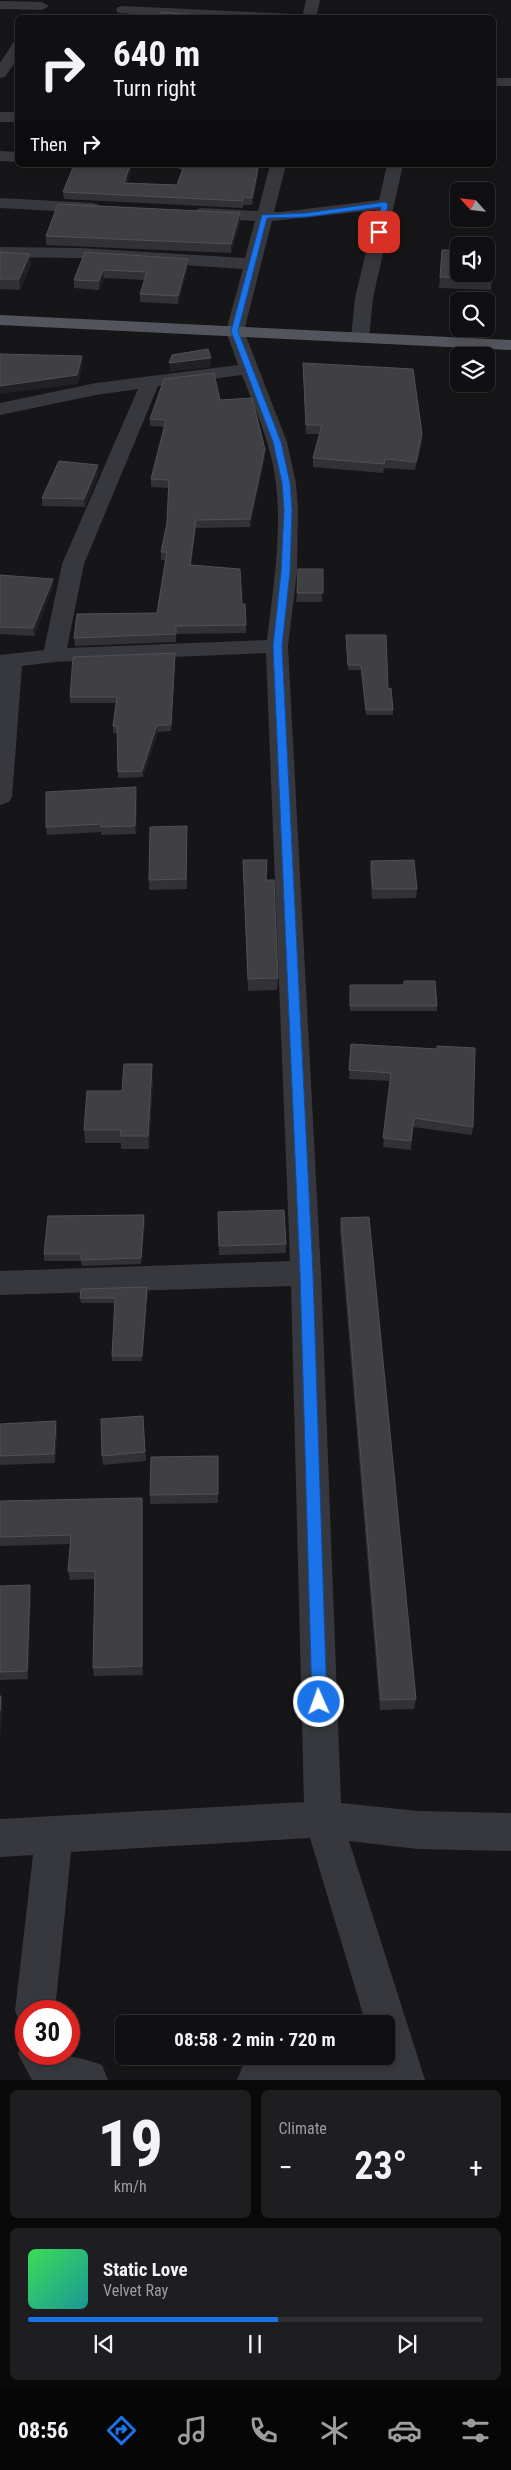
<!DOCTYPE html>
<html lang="en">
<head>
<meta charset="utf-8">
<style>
  body { margin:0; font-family:"Roboto Condensed",sans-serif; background:#1e1e20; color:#f1f3f6; height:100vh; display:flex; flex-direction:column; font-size:19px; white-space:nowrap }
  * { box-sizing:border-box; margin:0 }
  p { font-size:16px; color:#9c9d9f }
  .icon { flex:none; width:28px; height:28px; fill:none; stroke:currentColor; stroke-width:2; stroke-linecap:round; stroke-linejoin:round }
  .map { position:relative; height:2080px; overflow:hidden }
  .panel { display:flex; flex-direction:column; gap:10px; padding:10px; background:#09090a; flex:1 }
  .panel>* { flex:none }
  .top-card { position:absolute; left:15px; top:15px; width:481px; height:152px; border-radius:8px; box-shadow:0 2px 8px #0003,0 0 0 1px #303032; background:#101012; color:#f1f3f6; overflow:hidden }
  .needle { width:32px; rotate:297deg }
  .tools { position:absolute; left:450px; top:182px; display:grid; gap:10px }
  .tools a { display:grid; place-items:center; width:45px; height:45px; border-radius:8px; background:#101012; box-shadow:0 2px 8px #0003,0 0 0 1px #303032; font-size:25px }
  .speed { position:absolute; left:15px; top:2000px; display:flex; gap:10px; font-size:25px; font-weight:700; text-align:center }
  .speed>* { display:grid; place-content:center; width:65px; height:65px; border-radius:50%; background:#101012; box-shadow:0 2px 8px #0003,0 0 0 1px #303032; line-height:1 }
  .speed .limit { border:8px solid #d22; background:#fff; color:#111 }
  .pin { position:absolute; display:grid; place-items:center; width:42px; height:42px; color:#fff; margin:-21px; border-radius:10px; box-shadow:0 2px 8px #0006 }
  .me { position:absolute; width:55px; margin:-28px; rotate:358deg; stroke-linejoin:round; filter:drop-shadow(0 0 4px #0008) }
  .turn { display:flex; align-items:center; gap:18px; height:105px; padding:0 15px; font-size:22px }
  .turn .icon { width:65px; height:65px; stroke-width:2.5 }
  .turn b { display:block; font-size:35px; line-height:42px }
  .then { display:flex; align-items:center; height:48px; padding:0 15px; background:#0003; gap:10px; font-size:19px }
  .big { font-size:38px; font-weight:700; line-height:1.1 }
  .panel .card { flex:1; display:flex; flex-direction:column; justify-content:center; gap:8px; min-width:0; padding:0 18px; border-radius:8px; background:#1e1e20 }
  .panel .dial { align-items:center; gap:0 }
  .dial b { font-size:65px; line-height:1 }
  .song { display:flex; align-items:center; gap:15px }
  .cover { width:60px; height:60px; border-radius:8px; background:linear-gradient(135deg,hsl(130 70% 55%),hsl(180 70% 35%)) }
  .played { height:5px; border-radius:2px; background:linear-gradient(90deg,#1a73e8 55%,#303032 55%) }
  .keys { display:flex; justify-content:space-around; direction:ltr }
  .heat { display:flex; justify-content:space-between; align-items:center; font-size:28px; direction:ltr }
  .panel .tiles { flex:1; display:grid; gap:10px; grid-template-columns:1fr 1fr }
  .card:last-child { grid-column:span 2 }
  .trip { position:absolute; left:115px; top:2015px; width:280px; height:50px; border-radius:8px; background:#101012; box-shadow:0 2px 8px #0003,0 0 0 1px #303032; font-weight:700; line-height:50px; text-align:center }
  .tab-bar { display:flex; height:80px; justify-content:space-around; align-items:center; background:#060607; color:#9c9d9f }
  .tab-bar .icon { width:35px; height:35px }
  .tab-bar .current { color:#1a73e8 }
  .tab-bar b { font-size:22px; color:#f1f3f6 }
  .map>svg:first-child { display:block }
</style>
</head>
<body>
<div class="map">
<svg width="511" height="2080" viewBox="0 0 511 2080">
  <rect width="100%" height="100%" fill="#161618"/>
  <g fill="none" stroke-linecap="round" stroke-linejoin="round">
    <path fill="#37383d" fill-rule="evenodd" d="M306 0H320L316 18H302Z
      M0 1 42 2 49 6 42 10 0 9Z
      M123 6 294 14 301 18H195L118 13 116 10 118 7Z
      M18 42V58L5 77 0 78V63L13 43Z
      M494 78H511V86H494Z
      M0 112H18V122H0Z
      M0 151 18 152V162L0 161Z
      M171 165H227L228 167C223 174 176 172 171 165Z
      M270 165H286L274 212H281L379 200 387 165H403L373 298 369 338 366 342H354L351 338 355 298 376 210 272 221 244 331 287 442 296 483 298 510 297 572 288 646 321 1273 341 1803 418 1811 511 1813V1851L418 1849 349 1841 425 2080H237L243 2065C282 2049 344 2056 386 2056V2024H366L310 1838 71 1852 55 2011H26V2028L21 2025 15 2011 33 1855 0 1857V1819L304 1802 291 1286 0 1295V1271L290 1261 266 653 54 662 22 666 12 797 9 802 0 805V655L44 650 62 564 138 389 96 395 0 415V403L96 383 238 365 226 331 243 269 80 258 0 257V247L80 248 245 258 255 221 201 218 195 216 193 213 195 210 201 208 258 211ZM242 375C256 411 272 446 276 484 282 536 273 589 267 640L67 648 84 564 158 386Z
      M0 198 93 203 99 205 101 208 99 211 93 213 0 208Z
      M24 2039H26V2054C53 2054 76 2055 102 2065L108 2080H32L18 2054Z"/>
    <path fill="#53555c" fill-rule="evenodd" d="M0 315 511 340V350L0 325Z"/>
  </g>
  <path fill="#323236" d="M74 165H131V170L127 183 177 185 258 168V175L252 205H243V208L64 199 63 192Z
    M240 222 231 253 46 245V236Z
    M0 252 30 254 31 264 20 290 0 289Z
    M85 252 188 267 178 304 140 302V294L144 280 104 278 99 290 74 288V280Z
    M440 277 492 279 491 290 439 288Z
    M303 363 422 443 415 470 384 468 383 473 313 467V458L320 434H306Z
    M220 400 265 449V457L250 527 196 528 191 565 242 604 246 625V633L176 634V642L75 646 74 638 157 613 165 560H161V552L167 523 168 488 151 487V479L164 427 150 426V419Z
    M99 472 85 507 42 506V498Z
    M323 569 322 602H296L297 593Z
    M0 575 53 587 34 636 0 634Z
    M346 635 388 689 393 710V715H366L361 670H348Z
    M175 659 171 731 158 732 143 777 118 778 117 733H113V726L116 703H70V697Z
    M137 796 136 834 101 835V832L47 835 46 827Z
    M187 835V889L149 890V880Z
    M243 860 267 880 278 978 277 990 248 991Z
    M371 861 417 889 416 898 372 899 370 870Z
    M404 981 437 1006V1011H350V985H404Z
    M351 1044 473 1127 472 1135 413 1127 411 1150 383 1147 390 1081 349 1079Z
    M153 1077 149 1149H121V1143H85L84 1130 122 1091Z
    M218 1212 286 1244V1253L219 1255Z
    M341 1218 416 1699 414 1709 380 1710 340 1230Z
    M145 1221 141 1264 82 1266 81 1261H44V1254Z
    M147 1287 148 1292 142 1361H112V1356L115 1303H81L80 1298Z
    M143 1416 146 1461 103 1465 102 1456Z
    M0 1424 57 1430 55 1463 0 1465Z
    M218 1456V1503L150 1504V1495Z
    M0 1501 143 1507V1675L94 1676 93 1668 95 1579 70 1580 68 1571 70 1544 0 1546Z
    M0 1586 31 1594 28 1679 0 1680Z"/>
  <path fill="#212124" d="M130 165H131V170L124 190V183Z
    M258 168V175L252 205V198Z
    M240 213V222L231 253V244Z
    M30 254 31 264 20 290 19 279Z
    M188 259V267L178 304V296Z
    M103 270 104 278 99 290V281Z
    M82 356 83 364 78 384 0 394V386Z
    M211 358V367L170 372 169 363Z
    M422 434V443L415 470 416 462Z
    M265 449V457L250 527V519Z
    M98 465 99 472 85 507 84 499Z
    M196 520V528L190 573V565Z
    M53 579V587L34 636 33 628Z
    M175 653V659L171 731V725Z
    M157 725 158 732 143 777 142 771Z
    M136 787 137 796 136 834 135 826Z
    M152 1064 153 1077 149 1149 148 1136Z
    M144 1215 145 1221 141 1264V1258Z
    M147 1287 148 1292 142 1361V1356Z
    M56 1421 57 1430 55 1463 54 1454Z
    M142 1498 143 1507V1675L142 1666Z
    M30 1585 31 1594 28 1679 27 1671Z
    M1 1696 3 1704 0 1743V1711Z"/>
  <path fill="#3f3f44" stroke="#4f5156" d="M161 12 201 15 200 18H160Z
    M74 165H130L124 183 177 185 184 165 258 168 252 198 243 197V201L63 192Z
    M58 204 240 213 231 244 46 236Z
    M442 250H459V274H486V252H493L492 279 440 277Z
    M0 252 30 254 19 279H0Z
    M85 252 188 259 178 296 140 294 147 272 103 270 99 281 74 280Z
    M208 349 211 358 169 363 172 355Z
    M0 354 82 356 77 375 0 386Z
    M303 363 413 369 422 434 416 462 385 459 384 464 313 458 322 425H306Z
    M214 373 220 400 252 398 265 449 250 519 196 520 190 565 240 569 242 604H245L246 625 176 626V634L74 638 77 614 157 613 167 552H161L167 523 169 480 151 479 166 420 150 419 164 379Z
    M59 461 98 465 84 499 42 498Z
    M298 569H323V593H297Z
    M0 575 53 579 33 628 0 627Z
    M346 635H386L388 689 391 688 393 710H366L361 665H348Z
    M175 653 171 725H157L142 771 118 772 117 726H113L117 697H70L73 657Z
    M136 787 135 826 101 827V824L46 827V792Z
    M187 826 186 879 149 880 150 827Z
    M243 860H267L266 880H274L278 978 248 979Z
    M414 860 417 889H373L371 861Z
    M404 981H435L437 1006H350V985H404Z
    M351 1044 437 1049V1046L475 1048 473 1127 414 1118 411 1141 383 1138 391 1073 349 1070Z
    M124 1064H152L148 1136H120L121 1130H84L87 1091H122Z
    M284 1210 286 1244 219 1246 218 1212Z
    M144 1215 141 1258 81 1260V1254H44L48 1216Z
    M369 1217 416 1699 381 1700 341 1218Z
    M147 1287 142 1356H112L115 1298H80L81 1289Z
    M143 1416 145 1452 102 1456 101 1419Z
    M56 1421 54 1454 0 1456V1424Z
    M218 1456V1494L150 1495 151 1457Z
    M142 1498V1666L93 1668 95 1571H68L71 1535 0 1537V1501Z
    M30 1585 27 1671 0 1672V1586Z
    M0 1696H1L0 1711Z"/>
  <path fill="#1a73e8" stroke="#114b97" d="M385 202 388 204 383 232 379 234 376 232 381 207 306 217 267 218 238 331 281 442 290 483 292 510 290 572 282 646 313 1273 327 1702 325 1707 319 1709 314 1707 312 1702 300 1273 273 646 281 572 284 510 282 483 273 442 231 331 262 215 306 213Z"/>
</svg>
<div class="tools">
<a><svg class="needle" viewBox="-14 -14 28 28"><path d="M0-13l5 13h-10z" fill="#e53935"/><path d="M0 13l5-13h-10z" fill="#9c9d9f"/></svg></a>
<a><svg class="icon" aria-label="sound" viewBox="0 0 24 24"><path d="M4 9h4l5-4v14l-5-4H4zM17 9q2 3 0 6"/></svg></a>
<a><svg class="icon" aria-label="search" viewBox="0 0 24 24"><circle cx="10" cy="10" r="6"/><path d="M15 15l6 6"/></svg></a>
<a><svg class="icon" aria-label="layers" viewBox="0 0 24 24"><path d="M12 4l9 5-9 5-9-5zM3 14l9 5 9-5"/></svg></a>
</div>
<div class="speed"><div class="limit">30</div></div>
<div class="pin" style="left:379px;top:232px;background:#d93025"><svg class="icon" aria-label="arrive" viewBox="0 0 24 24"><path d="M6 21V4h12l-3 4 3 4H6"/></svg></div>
<svg class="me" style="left:319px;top:1702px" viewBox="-20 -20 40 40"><circle r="17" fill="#1a73e8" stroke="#fff" stroke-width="3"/><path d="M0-11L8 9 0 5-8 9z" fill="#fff"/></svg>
<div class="trip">08:58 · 2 min · 720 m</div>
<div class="top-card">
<div class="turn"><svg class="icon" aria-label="right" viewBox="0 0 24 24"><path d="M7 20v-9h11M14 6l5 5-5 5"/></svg><div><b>640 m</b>Turn right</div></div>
<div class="then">Then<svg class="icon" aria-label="right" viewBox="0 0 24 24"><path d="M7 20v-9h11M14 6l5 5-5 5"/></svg></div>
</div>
</div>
<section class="panel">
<div class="tiles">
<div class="card dial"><b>19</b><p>km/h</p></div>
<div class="card"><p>Climate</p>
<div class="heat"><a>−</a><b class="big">23°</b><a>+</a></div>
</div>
<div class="card">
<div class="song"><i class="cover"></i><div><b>Static Love</b><p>Velvet Ray</p></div></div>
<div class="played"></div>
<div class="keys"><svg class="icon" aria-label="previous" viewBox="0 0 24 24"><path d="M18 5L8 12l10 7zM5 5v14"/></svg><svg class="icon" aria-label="pause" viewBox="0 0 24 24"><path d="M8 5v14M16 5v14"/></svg><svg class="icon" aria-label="next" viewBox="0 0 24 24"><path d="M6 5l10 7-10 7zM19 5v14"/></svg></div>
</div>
</div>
</section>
<nav class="tab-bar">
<b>08:56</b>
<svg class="icon current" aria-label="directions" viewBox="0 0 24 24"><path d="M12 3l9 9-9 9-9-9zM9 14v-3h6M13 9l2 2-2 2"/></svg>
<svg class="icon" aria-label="music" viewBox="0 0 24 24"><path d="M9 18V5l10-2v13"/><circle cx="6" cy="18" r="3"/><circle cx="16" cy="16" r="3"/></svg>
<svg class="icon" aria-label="phone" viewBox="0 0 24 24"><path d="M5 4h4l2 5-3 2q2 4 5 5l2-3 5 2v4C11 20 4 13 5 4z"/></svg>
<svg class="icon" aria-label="climate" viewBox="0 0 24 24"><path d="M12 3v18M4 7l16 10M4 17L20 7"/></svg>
<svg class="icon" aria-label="car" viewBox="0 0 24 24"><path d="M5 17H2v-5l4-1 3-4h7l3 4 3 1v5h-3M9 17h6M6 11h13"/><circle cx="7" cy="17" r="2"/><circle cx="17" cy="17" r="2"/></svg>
<svg class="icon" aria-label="filters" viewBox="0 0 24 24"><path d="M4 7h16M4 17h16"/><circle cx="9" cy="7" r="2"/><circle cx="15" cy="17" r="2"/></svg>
</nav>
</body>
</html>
